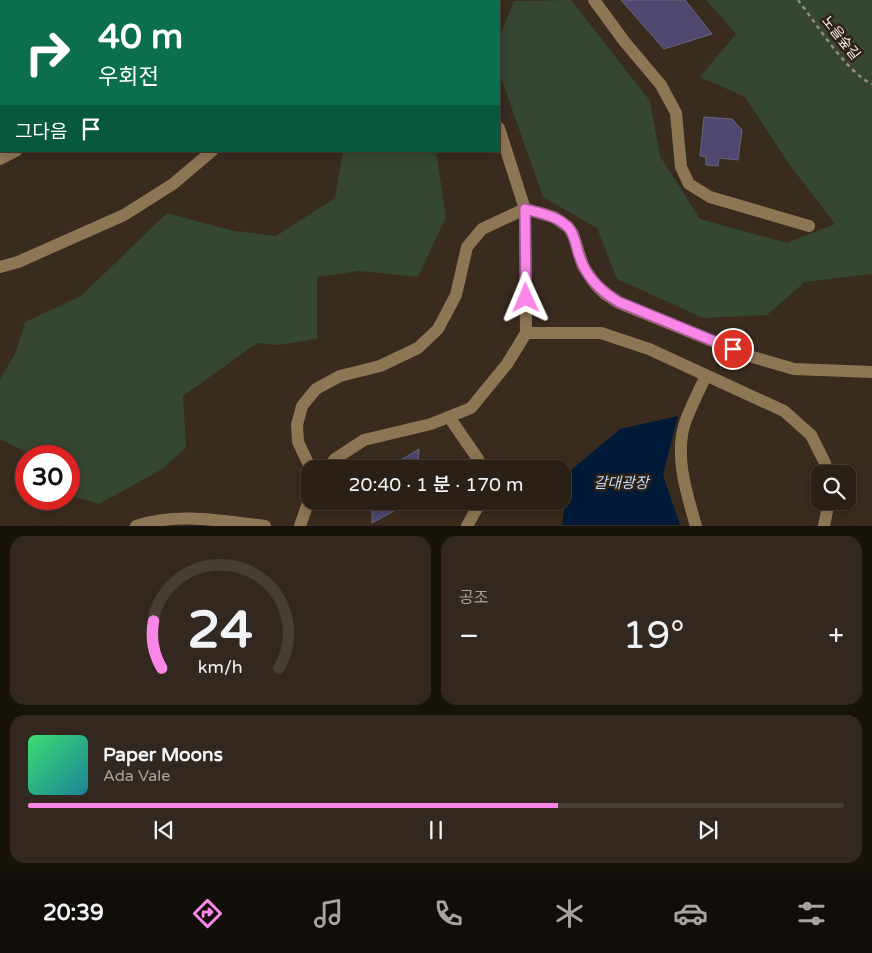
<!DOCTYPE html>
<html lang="ko">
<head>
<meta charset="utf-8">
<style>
  body { margin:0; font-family:"Varela Round","Noto Sans KR",sans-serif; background:#33281f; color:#f1f3f6; height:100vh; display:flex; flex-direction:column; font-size:19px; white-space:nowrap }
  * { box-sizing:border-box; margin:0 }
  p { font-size:16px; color:#a6a3a1 }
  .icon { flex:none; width:28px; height:28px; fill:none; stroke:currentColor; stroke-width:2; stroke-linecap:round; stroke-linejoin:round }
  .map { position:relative; height:526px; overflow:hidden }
  .sheet { display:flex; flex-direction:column; gap:10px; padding:10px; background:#18120c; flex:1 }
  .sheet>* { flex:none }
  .banner { position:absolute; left:0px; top:0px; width:500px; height:152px; box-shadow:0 2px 12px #0003,0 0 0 1px #473e35; background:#0b6e4f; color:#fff; overflow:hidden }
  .controls { position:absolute; left:811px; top:465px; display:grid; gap:10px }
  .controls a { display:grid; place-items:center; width:45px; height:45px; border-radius:10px; background:#2b2016; box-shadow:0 2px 12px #0003,0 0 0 1px #473e35; font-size:25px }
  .speed { position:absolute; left:15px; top:445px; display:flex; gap:10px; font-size:25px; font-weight:700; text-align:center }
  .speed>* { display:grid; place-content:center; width:65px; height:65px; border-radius:50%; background:#2b2016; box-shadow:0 2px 12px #0003,0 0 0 1px #473e35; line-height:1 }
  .speed .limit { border:8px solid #d22; background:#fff; color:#111 }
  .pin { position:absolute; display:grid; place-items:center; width:42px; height:42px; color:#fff; margin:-21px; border:2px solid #fff; border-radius:50%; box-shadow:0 1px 5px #0007 }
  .me { position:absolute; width:55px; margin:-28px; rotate:359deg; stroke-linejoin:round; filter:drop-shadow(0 0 4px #0008) }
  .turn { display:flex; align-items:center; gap:18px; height:105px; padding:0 15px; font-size:22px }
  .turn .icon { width:65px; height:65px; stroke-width:2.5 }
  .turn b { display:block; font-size:35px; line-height:42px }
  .then { display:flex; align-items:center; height:48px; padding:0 15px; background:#0003; gap:10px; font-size:19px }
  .big { font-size:38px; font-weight:600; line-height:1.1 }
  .sheet .card { flex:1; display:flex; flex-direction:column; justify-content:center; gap:8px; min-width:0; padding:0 18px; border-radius:15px; background:#33281f }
  .sheet .dial { align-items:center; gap:0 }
  .dial svg { height:130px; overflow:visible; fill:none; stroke:#473e35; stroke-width:7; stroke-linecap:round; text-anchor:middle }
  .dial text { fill:#f1f3f6; stroke:none }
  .song { display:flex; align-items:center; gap:15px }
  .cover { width:60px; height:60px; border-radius:8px; background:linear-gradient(135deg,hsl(140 70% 55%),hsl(190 70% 35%)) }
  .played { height:5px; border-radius:2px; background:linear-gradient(90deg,#fa87e8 65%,#473e35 65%) }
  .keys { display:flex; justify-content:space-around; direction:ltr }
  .heat { display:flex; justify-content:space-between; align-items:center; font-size:28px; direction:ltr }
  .sheet .tiles { flex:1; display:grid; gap:10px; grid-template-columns:1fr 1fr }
  .card:last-child { grid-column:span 2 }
  .trip { position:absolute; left:301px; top:460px; width:270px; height:50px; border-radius:15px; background:#2b2016; box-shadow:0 2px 12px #0003,0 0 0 1px #473e35; font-weight:600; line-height:50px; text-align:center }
  .tabs { display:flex; height:80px; justify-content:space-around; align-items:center; background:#110d09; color:#a6a3a1 }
  .tabs .icon { width:35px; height:35px }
  .tabs .current { color:#fa87e8 }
  .tabs b { font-size:22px; color:#f1f3f6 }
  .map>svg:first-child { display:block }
</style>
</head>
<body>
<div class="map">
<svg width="872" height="526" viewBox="0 0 872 526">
  <rect width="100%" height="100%" fill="#392b1e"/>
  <path fill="#354631" d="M571 0 650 101 660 156 700 219 787 243 835 224 789 164 745 97 700 77 736 34 706 0H872V274L805 282 767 315 703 318 617 279 597 228 543 197 499 72V38L514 1Z
    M343 151H436L446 217 418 277 359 271 317 277V339L277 345 257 343 183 396 186 447 164 468 99 504 69 495V456H34L0 439V379L15 354 25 322 81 296 167 213 234 231 276 236 335 198Z"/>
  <path fill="#011a37" d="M678 416 663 475 680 525H562L570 471 620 429Z"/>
  <path fill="#4f476f" stroke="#686578" d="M621 0H685L712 34 664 49Z
    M704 117 732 119 742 130 738 160 719 158 718 166 706 165V157L700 156Z
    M419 449 418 469H386Z
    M372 501H412L372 523Z"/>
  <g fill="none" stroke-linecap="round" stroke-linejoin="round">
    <path stroke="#958a7f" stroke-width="2.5" stroke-dasharray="4 4" stroke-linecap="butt" d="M798 0C816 23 847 73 872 84"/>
    <path stroke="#8d7654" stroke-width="12" d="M420 0 421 1
      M594 0 624 41 661 85 676 113 681 167 689 184 710 197 809 226
      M126 1V0
      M231 1 232 0
      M377 1 378 0
      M0 103 1 102
      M0 159 16 151
      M0 267 18 262 124 215 173 184 212 151
      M526 333H601L649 349 784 411 811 435 825 463 827 474
      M449 417 478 459 482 469
      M311 469 298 442 297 425 302 406 316 389 340 376 380 366 418 348 438 329 456 295 467 247 482 229 525 209 554 217 568 227 573 234 583 266 595 284 605 294 619 303 749 356 794 369 872 372
      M327 469 335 459 364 440 431 424 471 408 507 364 526 333 525 209 499 128
      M136 526C178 512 222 521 265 526
      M300 526 310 497
      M467 526 481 501
      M696 526C687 494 675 459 684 426 689 409 699 392 706 375
      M824 526 829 501"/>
  </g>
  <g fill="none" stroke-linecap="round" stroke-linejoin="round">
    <g stroke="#a25897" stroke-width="12">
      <path id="route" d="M526 298 525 209C540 213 557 216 568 227 574 233 576 244 578 252 585 276 599 290 619 302L733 349"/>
    </g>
    <use href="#route" stroke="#fa87e8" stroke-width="9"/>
  </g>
  <g text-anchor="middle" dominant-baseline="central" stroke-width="5" stroke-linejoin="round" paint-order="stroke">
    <g font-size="14" fill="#f6ede5" stroke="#2f2215">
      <text transform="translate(841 38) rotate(51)">노을숲길</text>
    </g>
    <g font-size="15" font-style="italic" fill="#bfdcff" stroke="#2f2215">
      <text x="621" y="483">갈대광장</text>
    </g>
  </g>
</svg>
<div class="controls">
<a><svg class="icon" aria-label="search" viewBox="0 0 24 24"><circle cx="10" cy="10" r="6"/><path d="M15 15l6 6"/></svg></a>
</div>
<div class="speed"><div class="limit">30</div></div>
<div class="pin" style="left:733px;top:349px;background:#d93025"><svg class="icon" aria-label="arrive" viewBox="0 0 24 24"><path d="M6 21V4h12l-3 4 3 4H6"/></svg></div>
<svg class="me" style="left:526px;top:298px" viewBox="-20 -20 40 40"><path d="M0-17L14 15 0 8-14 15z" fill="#fa87e8" stroke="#fff" stroke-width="4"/></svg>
<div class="trip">20:40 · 1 분 · 170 m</div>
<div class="banner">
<div class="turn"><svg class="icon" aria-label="right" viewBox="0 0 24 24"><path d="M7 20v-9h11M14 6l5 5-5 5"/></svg><div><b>40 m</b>우회전</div></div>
<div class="then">그다음<svg class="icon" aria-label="arrive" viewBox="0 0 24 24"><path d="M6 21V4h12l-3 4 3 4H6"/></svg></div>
</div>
</div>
<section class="sheet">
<div class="tiles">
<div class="card dial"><svg viewBox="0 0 100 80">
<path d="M14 69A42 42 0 1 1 86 69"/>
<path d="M14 69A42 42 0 0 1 9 40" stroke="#fa87e8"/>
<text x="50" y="56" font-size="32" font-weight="700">24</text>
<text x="50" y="72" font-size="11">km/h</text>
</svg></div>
<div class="card"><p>공조</p>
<div class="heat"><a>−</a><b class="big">19°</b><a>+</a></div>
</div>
<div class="card">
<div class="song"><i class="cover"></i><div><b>Paper Moons</b><p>Ada Vale</p></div></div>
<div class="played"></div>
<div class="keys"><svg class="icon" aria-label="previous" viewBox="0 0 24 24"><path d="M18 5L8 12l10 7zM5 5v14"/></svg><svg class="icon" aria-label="pause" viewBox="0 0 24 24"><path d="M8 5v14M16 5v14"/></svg><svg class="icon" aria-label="next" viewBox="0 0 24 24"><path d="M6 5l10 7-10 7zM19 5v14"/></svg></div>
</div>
</div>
</section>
<nav class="tabs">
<b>20:39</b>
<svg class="icon current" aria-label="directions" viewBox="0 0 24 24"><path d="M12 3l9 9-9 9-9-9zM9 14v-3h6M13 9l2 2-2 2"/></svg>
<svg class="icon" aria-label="music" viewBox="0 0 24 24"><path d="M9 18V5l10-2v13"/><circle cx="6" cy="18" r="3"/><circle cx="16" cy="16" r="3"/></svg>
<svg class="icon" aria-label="phone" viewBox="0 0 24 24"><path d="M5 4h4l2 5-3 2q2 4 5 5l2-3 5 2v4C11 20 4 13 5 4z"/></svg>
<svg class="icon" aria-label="climate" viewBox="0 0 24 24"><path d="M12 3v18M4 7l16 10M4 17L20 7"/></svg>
<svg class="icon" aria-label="car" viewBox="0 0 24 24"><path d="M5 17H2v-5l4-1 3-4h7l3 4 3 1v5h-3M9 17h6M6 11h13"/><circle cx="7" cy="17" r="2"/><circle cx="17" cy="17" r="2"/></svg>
<svg class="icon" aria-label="filters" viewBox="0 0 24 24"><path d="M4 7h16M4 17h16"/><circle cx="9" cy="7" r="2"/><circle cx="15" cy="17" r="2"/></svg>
</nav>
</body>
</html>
